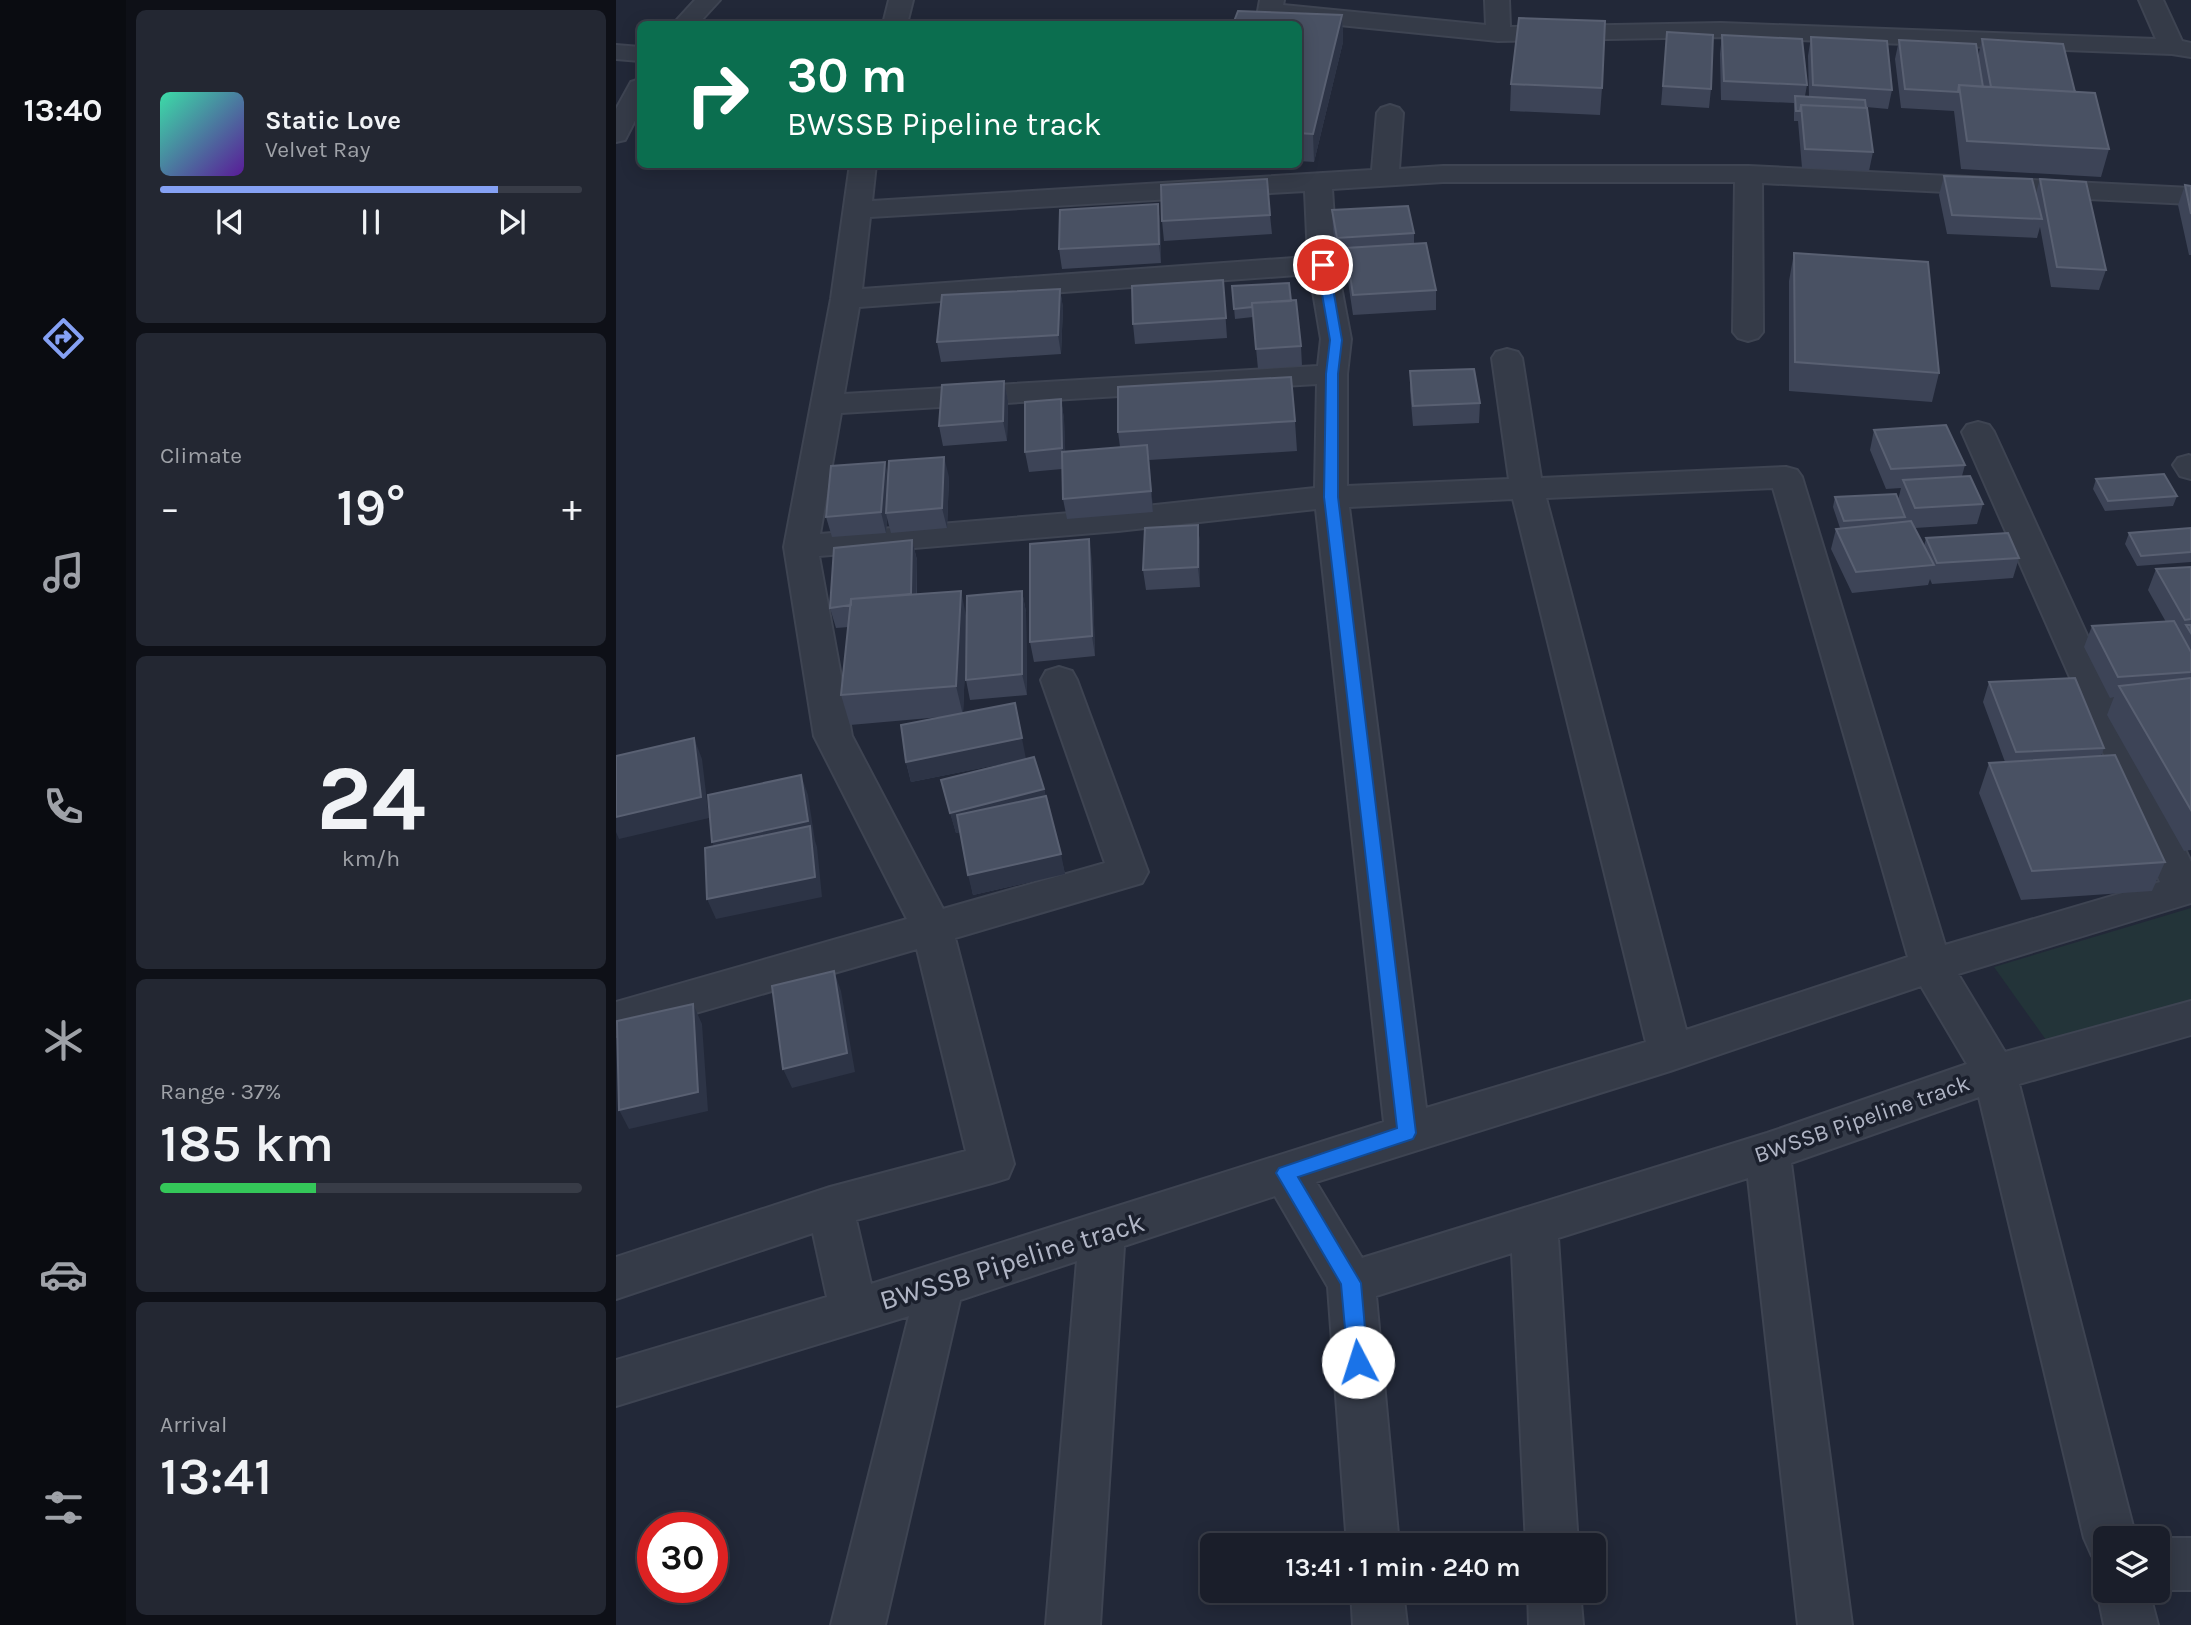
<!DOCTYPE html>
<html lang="en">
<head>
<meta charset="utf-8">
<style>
  body { margin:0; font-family:Karla,sans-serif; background:#232732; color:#f1f3f6; height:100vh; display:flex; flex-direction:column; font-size:26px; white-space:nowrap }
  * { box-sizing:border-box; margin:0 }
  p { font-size:23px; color:#9fa2a8 }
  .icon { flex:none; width:38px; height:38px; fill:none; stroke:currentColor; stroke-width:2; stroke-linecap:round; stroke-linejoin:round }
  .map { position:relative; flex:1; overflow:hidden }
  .panel { display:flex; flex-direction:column; gap:10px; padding:10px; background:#0e1017; width:490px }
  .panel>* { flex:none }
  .hud { position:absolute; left:21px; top:21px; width:665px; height:147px; border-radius:10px; box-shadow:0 4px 18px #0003,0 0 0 2px #383c47; background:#0b6e4f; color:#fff; overflow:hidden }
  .controls { position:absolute; left:1477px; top:1526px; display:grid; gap:14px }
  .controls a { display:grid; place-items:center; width:77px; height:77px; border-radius:10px; background:#1a1e2a; box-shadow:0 4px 18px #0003,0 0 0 2px #383c47; font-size:35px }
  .speed { position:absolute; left:21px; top:1512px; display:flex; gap:14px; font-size:35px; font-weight:700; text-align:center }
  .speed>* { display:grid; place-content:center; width:91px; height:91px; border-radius:50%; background:#1a1e2a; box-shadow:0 4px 18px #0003,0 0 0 2px #383c47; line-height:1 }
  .speed .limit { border:10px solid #d22; background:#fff; color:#111 }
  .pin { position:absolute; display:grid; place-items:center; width:60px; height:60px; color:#fff; margin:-30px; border:4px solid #fff; border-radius:50%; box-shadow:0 2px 7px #0007 }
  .me { position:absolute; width:77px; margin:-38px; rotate:355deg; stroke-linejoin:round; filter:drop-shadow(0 0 5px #0008) }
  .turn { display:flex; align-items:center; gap:24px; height:147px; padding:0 35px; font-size:32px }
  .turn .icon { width:91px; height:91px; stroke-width:2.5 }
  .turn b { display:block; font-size:49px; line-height:60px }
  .big { font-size:52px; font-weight:600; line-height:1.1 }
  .panel .card { flex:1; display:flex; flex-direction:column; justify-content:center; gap:10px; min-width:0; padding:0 24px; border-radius:10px; background:#232732 }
  .panel .dial { align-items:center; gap:0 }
  .dial b { font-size:91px; line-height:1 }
  .song { display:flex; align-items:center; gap:21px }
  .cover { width:84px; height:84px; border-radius:10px; background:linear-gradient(135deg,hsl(160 70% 55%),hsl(270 70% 35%)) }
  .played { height:7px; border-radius:4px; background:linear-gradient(90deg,#85a1f4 80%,#383c47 80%) }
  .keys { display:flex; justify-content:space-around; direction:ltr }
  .heat { display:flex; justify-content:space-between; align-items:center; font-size:38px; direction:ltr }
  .charge { height:10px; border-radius:5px; background:linear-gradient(90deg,#34c759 37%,#383c47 0) }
  .trip { position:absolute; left:584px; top:1533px; width:406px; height:70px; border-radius:10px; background:#1a1e2a; box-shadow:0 4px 18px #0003,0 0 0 2px #383c47; font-weight:600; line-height:70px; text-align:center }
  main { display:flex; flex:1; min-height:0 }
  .dock { display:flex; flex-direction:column; width:126px; justify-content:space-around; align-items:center; background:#0a0c11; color:#9fa2a8 }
  .dock .icon { width:49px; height:49px }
  .dock .on { color:#85a1f4 }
  .dock b { font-size:32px; color:#f1f3f6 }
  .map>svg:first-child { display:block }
</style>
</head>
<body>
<main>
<nav class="dock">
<b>13:40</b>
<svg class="icon on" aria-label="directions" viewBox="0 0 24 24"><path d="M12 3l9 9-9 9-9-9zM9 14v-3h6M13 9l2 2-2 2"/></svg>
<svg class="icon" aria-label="music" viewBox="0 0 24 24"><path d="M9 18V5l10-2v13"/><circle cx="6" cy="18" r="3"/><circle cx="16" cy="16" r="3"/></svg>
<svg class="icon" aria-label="phone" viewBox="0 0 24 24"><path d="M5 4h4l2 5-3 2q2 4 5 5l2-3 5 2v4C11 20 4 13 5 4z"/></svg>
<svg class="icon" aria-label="climate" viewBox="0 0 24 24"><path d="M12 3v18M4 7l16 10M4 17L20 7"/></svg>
<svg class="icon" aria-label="car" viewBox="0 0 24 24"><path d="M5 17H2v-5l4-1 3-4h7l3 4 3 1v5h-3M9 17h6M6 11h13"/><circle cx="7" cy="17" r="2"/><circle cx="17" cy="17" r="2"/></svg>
<svg class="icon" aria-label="filters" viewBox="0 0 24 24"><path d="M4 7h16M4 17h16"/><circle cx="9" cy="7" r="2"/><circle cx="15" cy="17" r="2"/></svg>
</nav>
<section class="panel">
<div class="card">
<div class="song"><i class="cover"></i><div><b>Static Love</b><p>Velvet Ray</p></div></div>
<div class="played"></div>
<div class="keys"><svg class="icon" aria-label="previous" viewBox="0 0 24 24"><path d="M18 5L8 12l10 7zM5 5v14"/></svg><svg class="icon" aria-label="pause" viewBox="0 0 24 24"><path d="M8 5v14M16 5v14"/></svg><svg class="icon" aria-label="next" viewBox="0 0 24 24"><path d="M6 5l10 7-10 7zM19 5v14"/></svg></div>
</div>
<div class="card"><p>Climate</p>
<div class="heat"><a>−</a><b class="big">19°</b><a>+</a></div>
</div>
<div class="card dial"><b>24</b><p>km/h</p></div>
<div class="card"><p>Range · 37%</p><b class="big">185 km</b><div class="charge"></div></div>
<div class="card"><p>Arrival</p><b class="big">13:41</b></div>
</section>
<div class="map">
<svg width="1575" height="1625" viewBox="0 0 1575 1625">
  <rect width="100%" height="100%" fill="#222838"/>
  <path fill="#233439" d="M1575 908V1003L1435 1047 1378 967Z"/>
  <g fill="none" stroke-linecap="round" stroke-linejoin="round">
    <g stroke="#3e4452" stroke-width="4">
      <path id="minor" d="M79 0H104L82 24H57Z
        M273 0H297L291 24H267Z
        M644 0H668L667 5 870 25 869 0H893L894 27 1105 23 1540 39 1523 0H1547L1566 41 1575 43V57L1556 54 1105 37 882 41 654 18 646 16 642 11Z
        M0 45 24 47V61L0 59Z
        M24 79V111L9 140 0 142V109L15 82Z
        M774 105 783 108 787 113 783 169 827 166H1133L1575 188V204L1146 183 1147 332 1142 338 1132 341 1122 338 1117 332 1119 182H827L716 189 721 265 735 339 731 374V486L893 479 876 358 880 352 891 349 902 352 906 358 925 478 1170 467 1181 470 1186 477 1329 945 1544 882 1346 432 1351 425 1362 422 1373 425 1378 432 1575 862V903L1342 974 1389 1052 1575 1001V1035L1403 1084 1520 1538H1489V1562L1476 1556 1468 1538 1363 1097 1175 1163 1236 1625H1182L1132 1178 942 1238 962 1545H910L896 1253 760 1296 783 1545H731L712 1287 659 1196 508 1246 484 1625H430L461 1261 344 1300 269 1625H215L293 1316 0 1406V1360L211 1297 197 1233 0 1299V1257L214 1187 350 1151 301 949 0 1036V1002L291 919 198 736 168 547 215 299 234 164H260L256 201 756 170 761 113 765 108ZM689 191 692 257 246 289 254 217ZM694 274 705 339 702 366 228 394 243 307ZM701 384 699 488 502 509 204 534 225 413ZM1157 488 1292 957 1070 1030 930 498ZM897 499 1030 1042 810 1108 733 507ZM700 509 768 1122 255 1284 240 1220 376 1183 392 1178 398 1164 339 938 526 883 532 872 461 680 456 671 443 667 430 671 425 680 489 863 327 909 236 736 203 556 502 531ZM1305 986 1351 1064 1151 1133 746 1258 700 1182 1054 1071Z
        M1573 455 1575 456V479L1564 476 1557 465 1562 458Z
        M1541 1538H1575V1590H1542Z
        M1489 1572V1591H1533L1542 1625H1488L1481 1591Z
        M735 1591H787L791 1625H737Z
        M912 1591H964L967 1625H913Z"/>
    </g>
    <use href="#minor" fill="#353b48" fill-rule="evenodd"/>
  </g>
  <path fill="#3d4457" d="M726 15 727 42 698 162 682 161V24Z
    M1051 32 1095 89 1093 108 1045 105Z
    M1106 35 1191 85 1189 96 1193 97 1192 56 1195 37 1276 90 1272 109 1250 107 1257 152 1253 171 1186 168 1182 121H1178V103L1105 100 1104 54Z
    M1366 39 1459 92 1493 149 1485 177 1345 169 1338 111 1285 108 1279 59 1283 40 1362 57Z
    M895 84 986 88 984 115 894 111Z
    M1328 176 1420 193 1424 179 1490 270 1483 290 1435 287 1424 227 1421 238 1331 234 1323 195Z
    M1569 185 1575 186V255H1573L1562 205Z
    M542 204 544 224 545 263 446 269 443 249Z
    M716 210 798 233V244L820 290V310L737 315 730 268V257H721L717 230Z
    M654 215 656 234 548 241 546 221Z
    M1178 253 1323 373 1316 402 1173 391V281Z
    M607 280 611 338 519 344 517 324Z
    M616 286 675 301 685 346 686 366 642 369 637 317 619 319Z
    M444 289 447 308 445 354 325 362 321 342Z
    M794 371 864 403 863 423 797 426 794 391Z
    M388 381 392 401 391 441 327 446 323 426Z
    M445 399 448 419 449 452 504 447 502 432 679 421 681 451 533 460 537 512 451 519 447 499 446 469 413 472 409 452Z
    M1258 430 1349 465 1346 476 1367 504 1361 524 1299 528 1308 546 1310 538 1403 558 1397 578 1316 584 1314 579 1312 585 1236 593 1215 549 1220 529 1224 528 1217 507 1219 497 1282 500 1285 488 1270 489 1254 450Z
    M272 477H333L331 528 275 533 271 518 270 533 216 537 210 517Z
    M1480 479 1561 496 1557 506 1489 511 1477 489Z
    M582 525 584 545V587L530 590 527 570Z
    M1575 528V562L1521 566 1509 544 1513 533Z
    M296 540 301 560V594L351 618 406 591 410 612 411 695 354 700 350 680V644L347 713 410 758 428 789 449 874 357 895 344 832 340 833 325 780 405 760 295 782 290 762 325 717 234 725 225 695 233 627 220 628 214 608Z
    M476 559 479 656 418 662 414 642Z
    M1575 567V850L1568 851 1491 715 1498 697 1494 698 1468 647 1476 626 1550 622 1532 590 1540 569Z
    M1373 682 1488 748 1485 756 1549 862 1536 891 1405 900 1363 793 1373 763 1389 762 1367 702Z"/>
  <path fill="#2d3446" d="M726 15 727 42 698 162 697 134Z
    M542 204 544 224 545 263 543 244Z
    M444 289 447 308 445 354 442 335Z
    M388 381 392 401 391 441 387 421Z
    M445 399 448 419 450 469 446 448Z
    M531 445 534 465 537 512 535 491Z
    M328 457 333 477 331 528 326 508Z
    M269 462 274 482 270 513 271 518 270 533 265 512Z
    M582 525 584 545V587L582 567Z
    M473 539 476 559 479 656 476 636Z
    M296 540 301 560 300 619 295 599Z
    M345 591 351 620 347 715 340 686Z
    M406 591 410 612 411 695 406 674Z
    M399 703 410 759 295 782 290 762Z
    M78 738 86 759 93 818 3 839 0 832V817Z
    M185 775 192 795 199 841 201 847 206 897 100 919 91 899 104 862 96 842Z
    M428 789 433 809 340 833 334 813Z
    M445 854 449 874 357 895 352 875Z
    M218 971 225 991 239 1072 176 1088 167 1069Z
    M77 1004 86 1024 92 1111 13 1129 3 1110Z"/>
  <path fill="#495163" stroke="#596072" stroke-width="2" d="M622 11 726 15 697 134 682 133V24H617Z
    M903 18 989 21 986 88 895 84Z
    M1051 32 1097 35 1095 89 1047 86Z
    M1106 35 1186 39 1191 85 1108 81Z
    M1195 37 1271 41 1276 90 1197 85Z
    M1366 39 1447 44 1459 92 1375 87Z
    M1283 40 1360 44 1367 87 1343 85 1342 92 1289 89Z
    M1343 85 1479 93 1493 149 1351 141Z
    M1179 96 1249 100 1250 108 1185 105 1184 111H1180Z
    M1185 105 1251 108 1257 152 1189 149Z
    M1328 176 1416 179 1426 219 1336 215Z
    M651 179 654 215 546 221 545 185Z
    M1424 179 1470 182 1490 270 1441 267Z
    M1569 185 1575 186V214Z
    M542 204 543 244 443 249 444 210Z
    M792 206 798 233 721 238 716 210Z
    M810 243 820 290 737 295 730 248Z
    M1178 253 1312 262 1323 373 1179 362Z
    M607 280 610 318 517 324 516 286Z
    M673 283 675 301 636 303V307L618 309 616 286Z
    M444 289 442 335 321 342 326 295Z
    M680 300 685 346 640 349 636 303Z
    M858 369 864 403 797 406 794 371Z
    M675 377 679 421 502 432V387Z
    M388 381 387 421 323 426 326 385Z
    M445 399 446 448 409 452V402Z
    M1330 425 1349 465 1275 469 1258 430Z
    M531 445 535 491 447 499 446 452Z
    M328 457 326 508 270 513 273 461Z
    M269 462 265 512 210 517 215 466Z
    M1548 474 1561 496 1492 501 1480 479Z
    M1354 476 1367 504 1299 508 1287 480Z
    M1280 494 1289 517 1228 521 1219 497Z
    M1295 521 1318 565 1240 572 1220 529Z
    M582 525V567L527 570 529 528Z
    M1575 528V552L1525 556 1513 533Z
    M1392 533 1403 558 1321 563 1310 538Z
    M473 539 476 636 414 642V544Z
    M296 540 295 594 235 599V605L214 608 218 548Z
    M1575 567V619L1569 620 1540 569Z
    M345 591 340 686 225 695 235 599Z
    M406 591V674L350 680 351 596Z
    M1558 621 1575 652V672L1502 677 1476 626Z
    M1570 625H1575V633Z
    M1459 678 1488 748 1400 752 1373 682Z
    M1575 678V810L1503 686Z
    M399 703 406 738 290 762 285 725Z
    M78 738 85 797 0 817V756Z
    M1499 755 1549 862 1416 871 1373 763Z
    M418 757 428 789 334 813 325 780Z
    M185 775 192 821 96 842 92 795Z
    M430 796 445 854 352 875 341 815Z
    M194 826 199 877 91 899 89 848Z
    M218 971 231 1053 167 1069 156 986Z
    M77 1004 82 1092 3 1110 1 1021Z"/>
  <path fill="#1a73e8" stroke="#114b97" stroke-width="2" d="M707 261 713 265 726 340 722 374V497L800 1133 797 1139 682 1177 745 1283 752 1362 749 1368 742 1371 735 1368 732 1362 725 1284 660 1173 663 1168 781 1128 708 497 710 374 714 340 701 265Z"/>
  <g text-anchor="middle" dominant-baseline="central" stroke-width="7" stroke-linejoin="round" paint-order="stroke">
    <g font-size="23" fill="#b0b5c5" stroke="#1b202d">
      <text transform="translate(1246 1119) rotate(-19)">BWSSB Pipeline track</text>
    </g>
    <g font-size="28" fill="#b0b5c5" stroke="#1b202d">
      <text transform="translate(396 1261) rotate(-17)">BWSSB Pipeline track</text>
    </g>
  </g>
</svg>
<div class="controls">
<a><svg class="icon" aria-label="layers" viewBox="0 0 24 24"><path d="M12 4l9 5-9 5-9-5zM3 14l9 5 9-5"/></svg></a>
</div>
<div class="speed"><div class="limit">30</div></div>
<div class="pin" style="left:707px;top:265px;background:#d93025"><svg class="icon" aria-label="arrive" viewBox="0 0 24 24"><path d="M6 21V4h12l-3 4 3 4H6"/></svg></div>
<svg class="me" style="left:742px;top:1362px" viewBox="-20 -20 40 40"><circle r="19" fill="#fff"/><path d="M0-13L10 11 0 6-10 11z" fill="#1a73e8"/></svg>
<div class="trip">13:41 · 1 min · 240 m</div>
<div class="hud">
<div class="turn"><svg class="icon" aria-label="right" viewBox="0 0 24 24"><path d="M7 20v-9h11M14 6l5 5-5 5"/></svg><div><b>30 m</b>BWSSB Pipeline track</div></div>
</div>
</div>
</main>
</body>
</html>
